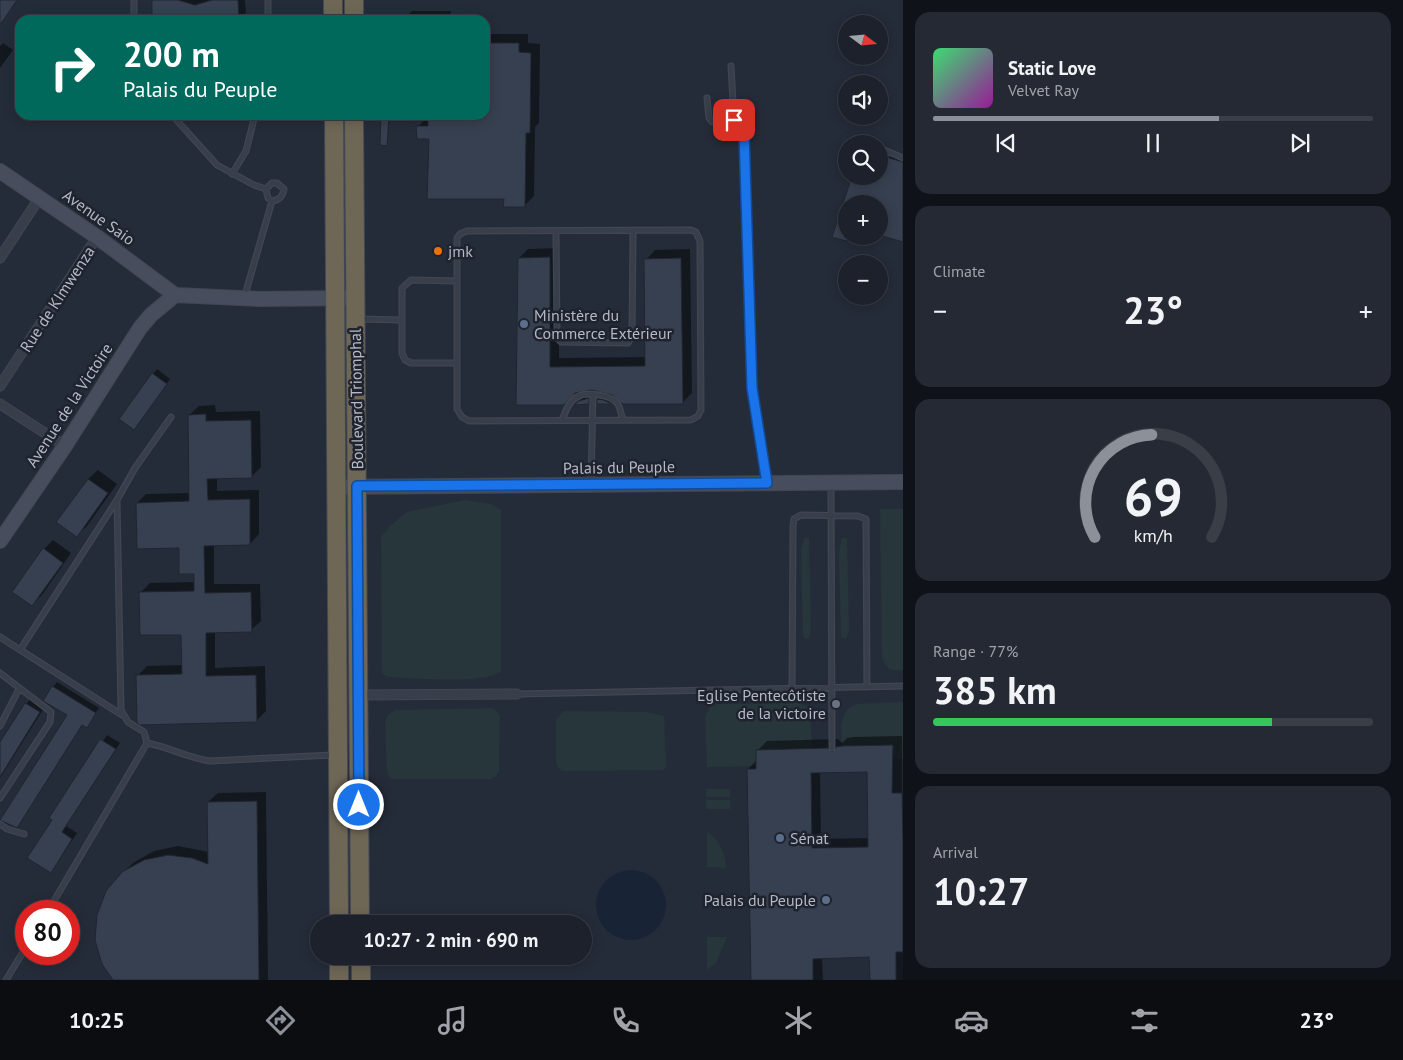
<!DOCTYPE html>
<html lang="en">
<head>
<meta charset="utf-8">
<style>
  body { margin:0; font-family:"PT Sans",sans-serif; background:#252933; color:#f1f3f6; height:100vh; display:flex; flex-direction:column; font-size:19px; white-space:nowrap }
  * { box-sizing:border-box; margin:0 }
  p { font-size:16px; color:#a0a3a9 }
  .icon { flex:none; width:28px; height:28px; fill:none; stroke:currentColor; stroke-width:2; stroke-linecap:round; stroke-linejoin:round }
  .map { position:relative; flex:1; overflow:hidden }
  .drawer { display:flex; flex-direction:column; gap:12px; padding:12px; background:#0f1218; width:500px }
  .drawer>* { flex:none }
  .hud { position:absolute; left:15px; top:15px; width:475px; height:105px; border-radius:15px; box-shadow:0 2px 12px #0003,0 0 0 1px #3a3e47; background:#00695c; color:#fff; overflow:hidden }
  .needle { width:32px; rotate:106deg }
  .buttons { position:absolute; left:838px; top:15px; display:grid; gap:10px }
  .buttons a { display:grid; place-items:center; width:50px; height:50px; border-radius:50%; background:#1c212b; box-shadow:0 2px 12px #0003,0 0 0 1px #3a3e47; font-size:25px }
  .speed { position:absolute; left:15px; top:900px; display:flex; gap:10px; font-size:25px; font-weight:700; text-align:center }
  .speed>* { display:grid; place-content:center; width:65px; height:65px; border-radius:50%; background:#1c212b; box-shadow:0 2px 12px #0003,0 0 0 1px #3a3e47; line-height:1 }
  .speed .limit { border:8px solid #d22; background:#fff; color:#111 }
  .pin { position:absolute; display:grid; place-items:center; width:42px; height:42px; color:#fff; margin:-21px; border-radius:10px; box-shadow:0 2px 8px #0006 }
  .me { position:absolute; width:55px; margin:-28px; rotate:0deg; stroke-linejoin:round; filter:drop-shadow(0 0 4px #0008) }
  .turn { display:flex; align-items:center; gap:18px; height:105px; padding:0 25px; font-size:22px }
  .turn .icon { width:65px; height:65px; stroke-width:2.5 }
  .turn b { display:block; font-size:35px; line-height:42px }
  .big { font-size:38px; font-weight:700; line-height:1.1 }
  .drawer .tile { flex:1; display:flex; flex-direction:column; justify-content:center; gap:8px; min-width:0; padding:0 18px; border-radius:15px; background:#252933 }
  .drawer .dial { align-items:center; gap:0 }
  .dial svg { height:130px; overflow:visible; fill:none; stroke:#3a3e47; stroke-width:7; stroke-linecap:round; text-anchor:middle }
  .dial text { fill:#f1f3f6; stroke:none }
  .song { display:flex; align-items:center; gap:15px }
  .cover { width:60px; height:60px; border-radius:8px; background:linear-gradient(135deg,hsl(140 70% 55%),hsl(300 70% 35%)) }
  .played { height:5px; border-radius:2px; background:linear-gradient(90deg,#8c9099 65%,#3a3e47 65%) }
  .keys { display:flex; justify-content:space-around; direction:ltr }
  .heat { display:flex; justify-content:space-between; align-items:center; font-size:28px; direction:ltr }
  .charge { height:8px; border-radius:4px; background:linear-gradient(90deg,#34c759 77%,#3a3e47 0) }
  .trip { position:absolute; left:310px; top:915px; width:282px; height:50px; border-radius:25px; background:#1c212b; box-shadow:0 2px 12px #0003,0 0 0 1px #3a3e47; font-weight:700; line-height:50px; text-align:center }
  .tab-bar { display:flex; height:80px; justify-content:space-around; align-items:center; background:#0b0d11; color:#a0a3a9 }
  .tab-bar .icon { width:35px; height:35px }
  .tab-bar .on { color:#8c9099 }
  .tab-bar b { font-size:22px; color:#f1f3f6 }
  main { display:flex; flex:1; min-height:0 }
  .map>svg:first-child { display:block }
</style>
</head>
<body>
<main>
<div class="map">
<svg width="903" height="980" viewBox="0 0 903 980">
  <rect width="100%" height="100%" fill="#252c39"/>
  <path fill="#27363a" d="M465 500 491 504 501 510V671C484 685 412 678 388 677L382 673 381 537 390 526 407 512Z
    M880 509H903V670C891 671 886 669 882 657Z
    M804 538H809L811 629 809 638 806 639 803 637 801 552Z
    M842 538H847L849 629 847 638 844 639 841 637 839 552Z
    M903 702V759H893V745L842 746C842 728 838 711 857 704Z
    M797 703 806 706 810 711 812 748 756 750V766L707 767 705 717 710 707 717 704Z
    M493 708 500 715 499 771 496 776 490 779H391L387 773 385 721 388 715 395 710Z
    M563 711 646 712 664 716 666 766 664 770 562 771 557 766 556 761V720Z
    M706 789H730V797H706Z
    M706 800H730V809H706Z
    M707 832C719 839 726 854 726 868L707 867Z
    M707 937H727L716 963 707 970Z"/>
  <path fill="#192336" d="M596 905a35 35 0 1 1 70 0a35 35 0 1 1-70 0Z"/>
  <path fill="#0007" fill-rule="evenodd" d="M153 0H245L246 13 239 20H153Z
    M412 11H451L450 20H408V15Z
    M485 34H528V43L540 44 539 123 535 127 534 196 524 206 505 198 418 127 429 115H485Z
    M3 43 13 50 0 68V46Z
    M384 115H390L387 144 382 117Z
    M879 147 903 155V241L879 233V204H846V236H857L852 242 834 236 853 176H879Z
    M559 248V358L646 357V260L655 250 690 249 692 393 682 403 617 398 612 403H598V399L606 392 598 390V394L588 403H577L593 389 517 404 519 258 528 249Z
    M157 369 170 379 138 424 120 418Z
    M215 405 216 412 260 411 261 467 251 477 217 478V491L259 490V534L250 544 214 545V584H260L261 621 251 630 215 631V668L265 666 266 711 256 721 137 676 147 666 183 665 182 633 140 593 150 583 195 582V573L180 546 137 503 146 494 190 493 189 415 199 406Z
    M98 470 117 484 87 526 77 535 88 479Z
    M53 540 71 553 42 595 32 604 44 549Z
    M57 682 99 708 86 726 83 724 17 826 68 715 53 687Z
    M30 699 44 708 0 778V744Z
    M107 735 120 743 66 826 77 833 51 872 29 858Z
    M902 736 903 980H871L870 956 822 957 823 980H752L748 769 757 760V751L767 741 838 739 842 743 847 738 853 737ZM868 770 869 838 821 839 820 771Z
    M266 792 268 980H115L123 873 133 863 154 851 178 846 209 852 208 802 218 793Z"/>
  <path fill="#374050" stroke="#202530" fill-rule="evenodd" d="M0 0H17L0 25Z
    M152 0H178L195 5 212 0H238L239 20H152Z
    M485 43H519V52L531 53 530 133H526L525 207H503L504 199H427L429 139H417L416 126H428V115H485Z
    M381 116 389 117 387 146 380 145Z
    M879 155 903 162V242L879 235V204H846V241L832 237 852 176H879Z
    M550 257V367L645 366 644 259 681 258 683 404H623L612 395 592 390 575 393 564 405H516L518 258Z
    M152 373 167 384 134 430 119 419Z
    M589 398V404L574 405 579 401Z
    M597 399 603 400 613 404H597Z
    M206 414V421L251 420 252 478 207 479 208 500 250 499V545L204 546 205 593 251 592 252 632 206 633V676L256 675 257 722 140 725 137 723 136 675 182 674 181 635H140L139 592 194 591V574H179V548L137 549 136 503 189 501 188 415Z
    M88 479 108 493 77 537 56 522Z
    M43 548 63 563 32 606 12 592Z
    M52 686 96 713 87 728 82 725 17 828 0 820 67 715 43 701Z
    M25 703 40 712 0 777V742Z
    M100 739 116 749 62 832 72 839 51 873 27 858 52 820 49 818Z
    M893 745 892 793H902L903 838V952H896V980H870L869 957 813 959V980H751L747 769H756V750L828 748 832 752 836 747 842 746ZM867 772 868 847 812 848 811 773Z
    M257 801 259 980H113L102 964 95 940 97 915 106 891 122 872 144 860 168 855 192 858 208 864 207 802Z"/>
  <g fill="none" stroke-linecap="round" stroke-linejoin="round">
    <g stroke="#414752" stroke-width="7">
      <path id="lane" d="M134 0V20
        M268 0V20
        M731 66 734 120 744 133 752 388 767 482
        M707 98 709 118 712 122 734 120
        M172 115 217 165 254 185 266 189
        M855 139 866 144
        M879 148 903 158
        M232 174 246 151 255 115
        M691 230 696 232 700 241 701 410 698 416 691 420 469 421 462 417 457 409V238L460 234 467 231Z
        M556 231 557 338 561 342 628 343 632 336 633 230
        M457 281 411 280 402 288V353L405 360 411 363H457
        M245 295 272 201C280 200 283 196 284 189L277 183H272L266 189 268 198 272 201
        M359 319 402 320
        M562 420C566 411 569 401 577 397 587 391 611 395 618 404 620 408 621 415 623 419
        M591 483 593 395
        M831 484 832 748
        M0 637 122 715
        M20 650 117 500
        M0 673 51 712 50 722 0 798
        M792 687 793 526 794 519 801 515 858 516 866 519 867 687
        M517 694 903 686
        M0 726 19 689
        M147 743C169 747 188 758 210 761L333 755
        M0 824 7 829 24 834
        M48 911 147 743 144 732 128 722 121 710 117 500 135 468 171 417
        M6 980 26 947"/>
    </g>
    <g stroke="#414752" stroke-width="11">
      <path id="street" d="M0 258 40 197
        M0 386 97 237
        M0 404 65 446
        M358 695 517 694"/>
    </g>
    <g stroke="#414752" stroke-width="16">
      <path id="secondary" d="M0 171 97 237 175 295
        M175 295 260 299 355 298
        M335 487 903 482
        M0 541 65 446 140 328 151 315 175 295"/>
    </g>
    <g stroke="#444954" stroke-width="20">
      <path id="highway" d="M333 0V20
        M354 0V20
        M334 115 339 924
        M354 115 360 924
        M339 956V980
        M361 956V980"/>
    </g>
    <use href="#lane" stroke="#383e4a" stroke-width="4.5"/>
    <use href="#street" stroke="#383e4a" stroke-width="9"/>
    <use href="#secondary" stroke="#474d5c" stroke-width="14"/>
    <use href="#highway" stroke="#6f6756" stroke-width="18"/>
  </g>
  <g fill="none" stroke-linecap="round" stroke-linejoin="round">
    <g stroke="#114b97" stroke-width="12">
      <path id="route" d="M359 805 357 486 767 483 752 388 744 133 734 120"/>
    </g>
    <use href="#route" stroke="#1a73e8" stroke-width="9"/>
  </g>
  <circle fill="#e8710a" stroke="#1e232e" stroke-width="2" cx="438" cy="251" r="5"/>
  <g fill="#5c6f8a" stroke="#1e232e" stroke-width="2">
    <circle cx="524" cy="324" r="5"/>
    <circle cx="780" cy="838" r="5"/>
    <circle cx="826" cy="900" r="5"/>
  </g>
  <circle fill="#6b7280" stroke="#1e232e" stroke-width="2" cx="836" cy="704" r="5"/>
  <g text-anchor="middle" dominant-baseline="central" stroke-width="5" stroke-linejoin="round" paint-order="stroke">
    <g font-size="16" fill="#b4b9c5" stroke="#1e232e">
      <text transform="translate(99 217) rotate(35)">Avenue Saio</text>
      <text transform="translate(57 299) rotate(-57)">Rue de KImwenza</text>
      <text transform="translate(356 399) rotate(-91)">Boulevard Triomphal</text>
      <text transform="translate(69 405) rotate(-57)">Avenue de la Victoire</text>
      <text transform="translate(619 467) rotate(-1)">Palais du Peuple</text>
    </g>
    <g font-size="16" fill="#b4b9c5" stroke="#1e232e" text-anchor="start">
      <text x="448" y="251">jmk</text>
      <text x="534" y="315">Ministère du<tspan x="534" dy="18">Commerce Extérieur</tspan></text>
      <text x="826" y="695" text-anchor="end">Eglise Pentecôtiste<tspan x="826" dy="18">de la victoire</tspan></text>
      <text x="790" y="838">Sénat</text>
      <text x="816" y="900" text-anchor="end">Palais du Peuple</text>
    </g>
  </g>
</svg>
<div class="buttons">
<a><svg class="needle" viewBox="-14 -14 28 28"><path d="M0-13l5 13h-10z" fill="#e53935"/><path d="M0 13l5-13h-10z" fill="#a0a3a9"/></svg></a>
<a><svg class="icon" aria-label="sound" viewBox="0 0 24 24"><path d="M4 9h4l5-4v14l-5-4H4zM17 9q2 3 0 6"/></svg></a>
<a><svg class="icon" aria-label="search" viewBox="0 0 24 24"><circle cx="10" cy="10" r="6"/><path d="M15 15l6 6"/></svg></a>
<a>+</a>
<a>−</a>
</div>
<div class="speed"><div class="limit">80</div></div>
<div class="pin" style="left:734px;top:120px;background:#d93025"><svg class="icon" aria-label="arrive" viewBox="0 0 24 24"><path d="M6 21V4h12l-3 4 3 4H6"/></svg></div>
<svg class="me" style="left:359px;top:805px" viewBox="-20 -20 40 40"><circle r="17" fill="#1a73e8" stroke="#fff" stroke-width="3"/><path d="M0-11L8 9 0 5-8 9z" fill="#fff"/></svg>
<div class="trip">10:27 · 2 min · 690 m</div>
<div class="hud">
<div class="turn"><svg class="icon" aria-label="right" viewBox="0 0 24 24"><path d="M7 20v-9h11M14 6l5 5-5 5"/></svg><div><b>200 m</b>Palais du Peuple</div></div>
</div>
</div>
<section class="drawer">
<div class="tile">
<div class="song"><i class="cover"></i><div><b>Static Love</b><p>Velvet Ray</p></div></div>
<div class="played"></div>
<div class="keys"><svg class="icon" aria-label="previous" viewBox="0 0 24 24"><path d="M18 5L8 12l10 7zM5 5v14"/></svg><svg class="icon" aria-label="pause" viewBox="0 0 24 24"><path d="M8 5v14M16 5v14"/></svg><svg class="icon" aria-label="next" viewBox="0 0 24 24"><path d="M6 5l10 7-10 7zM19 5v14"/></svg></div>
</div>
<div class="tile"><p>Climate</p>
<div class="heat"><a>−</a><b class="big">23°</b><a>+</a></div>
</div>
<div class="tile dial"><svg viewBox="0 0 100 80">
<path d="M14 69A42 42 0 1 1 86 69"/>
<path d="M14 69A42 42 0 0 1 49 6" stroke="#8c9099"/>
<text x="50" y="56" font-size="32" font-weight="700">69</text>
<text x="50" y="72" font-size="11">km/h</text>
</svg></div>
<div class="tile"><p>Range · 77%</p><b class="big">385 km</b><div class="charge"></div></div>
<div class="tile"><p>Arrival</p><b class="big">10:27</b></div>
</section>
</main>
<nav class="tab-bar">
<b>10:25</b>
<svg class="icon on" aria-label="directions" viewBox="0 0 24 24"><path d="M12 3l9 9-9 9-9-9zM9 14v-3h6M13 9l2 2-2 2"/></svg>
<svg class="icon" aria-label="music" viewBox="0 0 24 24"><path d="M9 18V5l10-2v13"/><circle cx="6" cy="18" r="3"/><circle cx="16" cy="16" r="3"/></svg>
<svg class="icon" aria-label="phone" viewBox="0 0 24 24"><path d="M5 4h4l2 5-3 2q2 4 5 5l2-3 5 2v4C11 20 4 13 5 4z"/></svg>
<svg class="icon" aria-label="climate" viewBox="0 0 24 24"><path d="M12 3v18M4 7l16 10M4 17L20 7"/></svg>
<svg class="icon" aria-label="car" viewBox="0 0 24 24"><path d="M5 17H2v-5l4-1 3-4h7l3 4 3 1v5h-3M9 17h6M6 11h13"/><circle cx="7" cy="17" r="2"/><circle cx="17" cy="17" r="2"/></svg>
<svg class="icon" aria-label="filters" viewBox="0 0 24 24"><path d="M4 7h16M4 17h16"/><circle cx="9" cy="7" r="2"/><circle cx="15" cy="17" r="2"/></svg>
<b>23°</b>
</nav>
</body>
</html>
